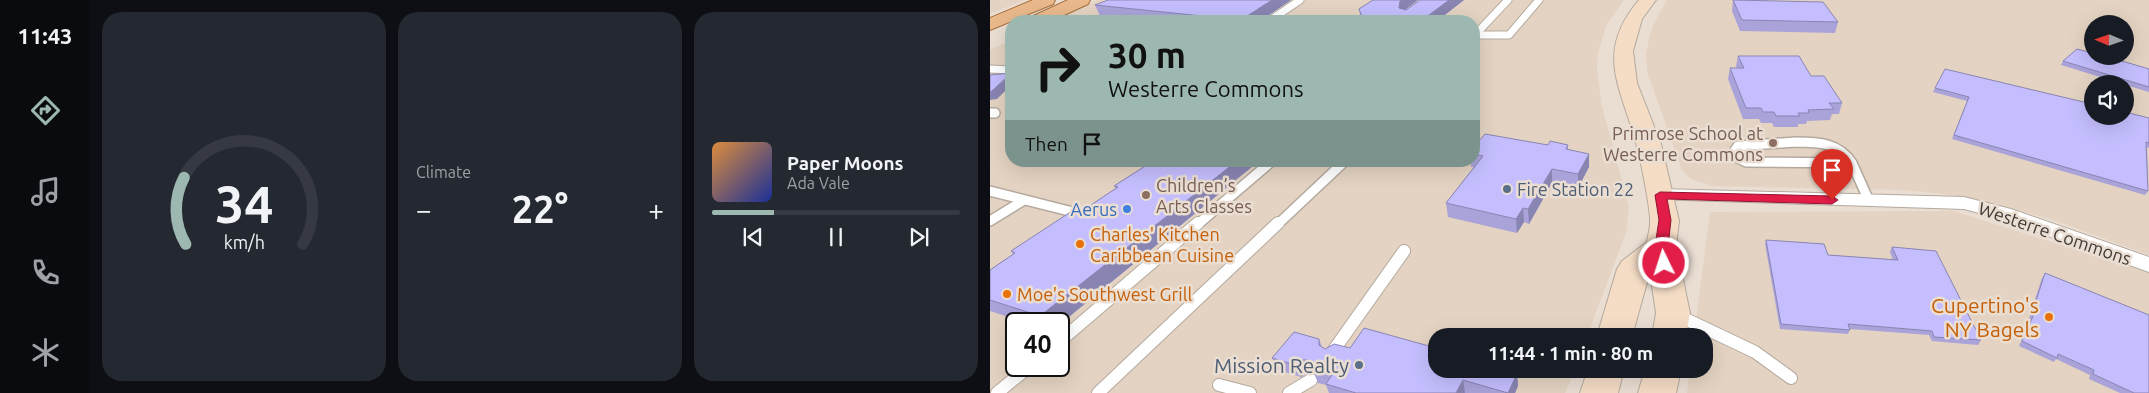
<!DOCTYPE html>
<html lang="en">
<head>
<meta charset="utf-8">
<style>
  body { margin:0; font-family:Ubuntu,sans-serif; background:#242831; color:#f1f3f6; height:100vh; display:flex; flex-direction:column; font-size:19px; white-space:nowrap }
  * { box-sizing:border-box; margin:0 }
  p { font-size:16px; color:#9ea1a6 }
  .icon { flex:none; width:28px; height:28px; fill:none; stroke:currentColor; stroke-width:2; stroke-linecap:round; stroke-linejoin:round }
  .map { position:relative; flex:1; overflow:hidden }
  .panel { display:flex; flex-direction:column; gap:12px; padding:12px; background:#0d0f14; width:900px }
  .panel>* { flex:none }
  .guide { position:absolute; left:15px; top:15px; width:475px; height:152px; border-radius:20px; box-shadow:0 5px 20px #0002; background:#9cb8b1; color:#111; overflow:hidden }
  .needle { width:32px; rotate:272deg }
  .tools { position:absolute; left:1094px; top:15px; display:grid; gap:10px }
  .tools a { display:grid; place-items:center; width:50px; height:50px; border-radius:50%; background:#171b24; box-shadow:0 5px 20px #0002; font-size:25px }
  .speed { position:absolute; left:15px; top:312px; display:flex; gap:10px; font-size:25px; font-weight:700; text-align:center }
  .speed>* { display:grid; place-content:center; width:65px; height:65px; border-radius:50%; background:#171b24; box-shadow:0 5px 20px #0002; line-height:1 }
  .speed .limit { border:2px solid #111; border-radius:8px; background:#fff; color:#111 }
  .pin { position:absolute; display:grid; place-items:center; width:42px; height:42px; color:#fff; margin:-51px -21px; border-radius:50% 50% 50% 0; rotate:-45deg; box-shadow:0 0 5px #0007 }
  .pin .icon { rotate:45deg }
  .me { position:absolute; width:55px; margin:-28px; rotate:356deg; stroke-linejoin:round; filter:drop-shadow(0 0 4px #0008) }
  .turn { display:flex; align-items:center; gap:18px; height:105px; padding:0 20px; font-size:22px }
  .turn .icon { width:65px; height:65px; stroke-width:2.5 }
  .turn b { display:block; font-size:35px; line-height:42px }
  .then { display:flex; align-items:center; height:48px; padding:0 20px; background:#0003; gap:10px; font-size:19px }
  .big { font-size:38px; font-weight:600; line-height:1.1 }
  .panel .widget { flex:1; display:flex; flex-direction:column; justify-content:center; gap:8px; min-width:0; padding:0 18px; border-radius:20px; background:#242831 }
  .panel .dial { align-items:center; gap:0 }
  .dial svg { height:130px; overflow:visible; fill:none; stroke:#363941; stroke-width:7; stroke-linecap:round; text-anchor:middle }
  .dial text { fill:#f1f3f6; stroke:none }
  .song { display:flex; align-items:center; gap:15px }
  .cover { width:60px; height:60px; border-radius:8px; background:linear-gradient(135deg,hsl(30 70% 55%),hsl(230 70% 35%)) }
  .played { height:5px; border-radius:2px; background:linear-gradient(90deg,#9cb8b1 25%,#363941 25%) }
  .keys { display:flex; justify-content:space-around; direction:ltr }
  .heat { display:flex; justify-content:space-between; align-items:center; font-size:28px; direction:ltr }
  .panel .tiles { flex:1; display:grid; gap:12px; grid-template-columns:repeat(3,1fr) }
  .trip { position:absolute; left:438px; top:328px; width:285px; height:50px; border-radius:20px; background:#171b24; box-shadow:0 5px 20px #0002; font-weight:600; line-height:50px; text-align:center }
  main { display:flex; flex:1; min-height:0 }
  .tab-bar { display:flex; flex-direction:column; width:90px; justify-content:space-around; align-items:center; background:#090b0e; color:#9ea1a6 }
  .tab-bar .icon { width:35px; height:35px }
  .tab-bar .current { color:#9cb8b1 }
  .tab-bar b { font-size:22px; color:#f1f3f6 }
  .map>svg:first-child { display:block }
</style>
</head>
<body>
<main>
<nav class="tab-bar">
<b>11:43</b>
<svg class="icon current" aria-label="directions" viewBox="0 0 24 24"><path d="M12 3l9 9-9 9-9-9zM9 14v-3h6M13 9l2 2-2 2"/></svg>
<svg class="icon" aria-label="music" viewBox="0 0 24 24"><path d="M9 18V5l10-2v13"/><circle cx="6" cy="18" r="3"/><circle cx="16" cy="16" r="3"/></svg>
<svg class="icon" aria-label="phone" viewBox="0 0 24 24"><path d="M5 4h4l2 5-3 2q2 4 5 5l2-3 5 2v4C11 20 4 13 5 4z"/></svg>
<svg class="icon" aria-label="climate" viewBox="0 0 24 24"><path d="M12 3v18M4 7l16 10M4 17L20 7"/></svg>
</nav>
<section class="panel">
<div class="tiles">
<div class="widget dial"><svg viewBox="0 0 100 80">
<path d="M14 69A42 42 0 1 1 86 69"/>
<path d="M14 69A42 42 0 0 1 13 28" stroke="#9cb8b1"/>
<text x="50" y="56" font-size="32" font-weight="700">34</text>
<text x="50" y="72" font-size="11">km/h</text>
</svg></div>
<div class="widget"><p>Climate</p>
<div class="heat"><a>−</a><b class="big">22°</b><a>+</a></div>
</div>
<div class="widget">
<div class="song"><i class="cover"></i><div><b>Paper Moons</b><p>Ada Vale</p></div></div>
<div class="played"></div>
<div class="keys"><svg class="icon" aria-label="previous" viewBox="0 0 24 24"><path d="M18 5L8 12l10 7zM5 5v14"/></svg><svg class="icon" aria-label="pause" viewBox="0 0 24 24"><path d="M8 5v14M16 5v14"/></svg><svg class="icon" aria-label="next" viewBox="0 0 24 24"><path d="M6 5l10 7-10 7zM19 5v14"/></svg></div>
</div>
</div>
</section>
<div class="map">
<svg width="1159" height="393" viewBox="0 0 1159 393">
  <rect width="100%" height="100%" fill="#eaded3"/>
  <path fill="#e4d3c2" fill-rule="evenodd" d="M0 0H35L0 14Z
    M107 0H634L616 26 608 54 607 70 612 106 639 207 636 233 597 336H446V369H585L575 393H0V50L21 40V161H484V21H61ZM26 324H69V366H26Z
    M677 0H1159V255L1063 220 1008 204 963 195 912 190 721 186 701 179 692 170 657 72 656 54 659 38 664 23ZM1102 24H1135V56H1102ZM1102 84H1135V116H1102Z
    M964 211 1159 273V393H697L700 369H714V336H704L720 212Z"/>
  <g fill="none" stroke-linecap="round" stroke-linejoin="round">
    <g stroke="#b4a99e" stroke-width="9">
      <path id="lane-far2" d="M279 21 310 0
        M485 35H519L549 0
        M484 36 518 0
        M0 69 21 70"/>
    </g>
    <g stroke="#b4a99e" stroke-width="12">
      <path id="lane-far1" d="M0 113H5
        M806 142C829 142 849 143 862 163L756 162 748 158 745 150 748 146Z
        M862 163 879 201
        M0 191 79 211
        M0 221 34 200
        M207 225 282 161
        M287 225 355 161"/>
    </g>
    <g stroke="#b4a99e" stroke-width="14">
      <path id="lane" d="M687 315 765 352 801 378
        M69 342 208 223
        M341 354 414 251
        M229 385 260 393
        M7 393 40 366
        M108 393 288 223
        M299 393 321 380"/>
    </g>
    <g stroke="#b4a99e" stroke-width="2">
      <path id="street" d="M670 189 974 197 1021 209 1159 257V272L1008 218 974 209 663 199 661 195 663 191Z"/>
    </g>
    <g stroke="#b4a99e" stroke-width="2">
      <path id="secondary" d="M649 0H666L652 19 643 51 647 83 671 144 689 221 686 246 700 313 696 336H662L666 313 660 272 642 336H607L627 269 632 261 657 242C658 235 660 229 660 223 661 210 650 157 646 143 631 87 604 53 649 0Z
        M598 369H634L628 393H590Z
        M655 369H691L686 393H648Z"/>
    </g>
    <g stroke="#a46f3c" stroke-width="2">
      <path id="primary" d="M43 0H65L63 4 0 30V18Z
        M78 0H100L98 4 61 21H38L41 17Z"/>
    </g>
    <use href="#lane-far2" stroke="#fff" stroke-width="7"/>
    <use href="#lane-far1" stroke="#fff" stroke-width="9"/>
    <use href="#lane" stroke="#fff" stroke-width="12"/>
    <use href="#street" fill="#fff" fill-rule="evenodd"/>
    <use href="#secondary" fill="#f4dcc5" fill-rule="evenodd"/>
    <use href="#primary" fill="#e9b98c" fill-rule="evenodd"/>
  </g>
  <path fill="#a9a3da" d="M301 0 270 21H160L110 16 105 5Z
    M383 0H428L415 9 474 0 447 21H370L371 20 369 9Z
    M743 0 848 22 845 33 750 31 742 11Z
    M748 56 821 76 852 103 849 114H842L840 120 817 121 816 124H808V127H784L782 123H771L769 119H753L738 79 740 68H747L746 66Z
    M1073 61 1159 69V92L1071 65Z
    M945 88 1159 118V148L1157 147 1158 191 1155 195 962 139 977 101 943 92Z
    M558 145H578V150L599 154V167L588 188 562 183 539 224 534 222 527 233 458 217 456 203 484 167H481L480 161H484V147Z
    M163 161H269L69 325V324H40L0 311V270L23 254 21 251 89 213 126 188 124 186Z
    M776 240 838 255 903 260 900 252 902 247 991 340 988 345 942 341 939 335 860 329 858 334 790 329 775 244Z
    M1055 273 1159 393H1130L1099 379 1100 375 1066 359 1064 362 1029 346 1041 319 1039 318 1052 278Z
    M329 339 332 347 335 349 360 348 446 369 527 374 528 386 525 393H339L336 385 328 383 324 373H317L311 377 288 370 282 358Z"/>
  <path fill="#8985b2" d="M282 0H301L270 21H252L251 20Z
    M412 0H428L412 12 409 8 410 1Z
    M459 0H474L447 21H431Z
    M21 74V85L7 99 0 100V92Z
    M599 154V167L588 188V174Z
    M247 161H269L69 325V324H56L50 316Z
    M562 169V183L539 224 538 209Z
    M533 208 534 222 527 233 526 219Z
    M312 360 317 373 311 377 305 365Z
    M527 374 528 386 525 393H518Z
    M473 380 475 393H466Z"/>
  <path fill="#c4befe" stroke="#8985b2" d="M118 0H282L251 20 105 5Z
    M383 0H412L410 1 409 8 416 10 430 0H459L431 21H370L373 19 369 9Z
    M743 0 833 2 848 22 752 20Z
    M1087 49 1102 53V56H1115L1159 69V87L1073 61Z
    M748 56H809L821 76H834L852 103H839L844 109 818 110 819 113H808L810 116H786L784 112H773L771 108H756L740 68H754Z
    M955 69 1102 104V116H1135V112L1159 118V143L1156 142 1158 191 964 135 979 97 945 88Z
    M21 73 2 91 0 92V75Z
    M495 134 558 145 560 141 578 145 576 149 599 154 588 174 562 169 538 209 533 208 526 219 456 203 493 156 484 154V147Z
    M163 161H247L50 316 0 300V270L25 253 21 251 82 211 89 213 128 187 124 186Z
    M776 240 834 244 838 255 908 260 902 247 946 251 991 340 944 337 942 331 858 324 860 330 791 324Z
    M1055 273 1159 315V393H1144L1103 374 1104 370 1068 354 1067 358 1032 341 1044 314 1042 313Z
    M374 328 446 348V369H509L527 374 518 393 473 380 466 393H366L336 384 342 375 323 370V364L319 360H312L305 365 282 358 304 332 329 339V345L335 349 344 344 360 348Z"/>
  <path fill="#e11d48" stroke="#92132f" d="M670 192 842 196 848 200 842 204 677 199 681 220 678 246 681 263 674 268 668 263 665 246 669 220 665 195Z"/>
  <g fill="#8d6e63" stroke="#eaded3" stroke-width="2">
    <circle cx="783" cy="143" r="5"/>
    <circle cx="156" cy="195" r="5"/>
  </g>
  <g fill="#5c6f8a" stroke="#eaded3" stroke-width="2">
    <circle cx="517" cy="189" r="5"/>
    <circle cx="369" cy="365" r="5"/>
  </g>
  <circle fill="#3f7fe0" stroke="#eaded3" stroke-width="2" cx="137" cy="209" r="5"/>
  <g fill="#e8710a" stroke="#eaded3" stroke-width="2">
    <circle cx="90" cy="244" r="5"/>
    <circle cx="17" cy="294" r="5"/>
    <circle cx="1059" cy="317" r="5"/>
  </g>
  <g text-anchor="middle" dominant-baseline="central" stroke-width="5" stroke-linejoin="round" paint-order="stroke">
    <g font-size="18" fill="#785e54" stroke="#eaded3" text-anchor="end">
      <text x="773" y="133">Primrose School at<tspan x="773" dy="21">Westerre Commons</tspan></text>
      <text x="166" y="185" text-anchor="start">Children’s<tspan x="166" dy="21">Arts Classes</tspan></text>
    </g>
    <g font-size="18" fill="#4e5e75" stroke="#eaded3" text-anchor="start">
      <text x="527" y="189">Fire Station 22</text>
    </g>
    <g font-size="18" fill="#366cbe" stroke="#eaded3" text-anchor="end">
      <text x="127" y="209">Aerus</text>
    </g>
    <g font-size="18" fill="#3e3a35" stroke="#eaded3">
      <text transform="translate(1065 233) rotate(19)">Westerre Commons</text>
    </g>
    <g font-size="18" fill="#c56008" stroke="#eaded3" text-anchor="start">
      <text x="100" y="234">Charles' Kitchen<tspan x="100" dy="21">Caribbean Cuisine</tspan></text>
      <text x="27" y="294">Moe's Southwest Grill</text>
    </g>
    <g font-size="21" fill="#c56008" stroke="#eaded3" text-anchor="end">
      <text x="1049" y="305">Cupertino's<tspan x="1049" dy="24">NY Bagels</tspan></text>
    </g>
    <g font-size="21" fill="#4e5e75" stroke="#eaded3" text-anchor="end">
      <text x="359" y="365">Mission Realty</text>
    </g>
  </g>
</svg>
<div class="tools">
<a><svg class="needle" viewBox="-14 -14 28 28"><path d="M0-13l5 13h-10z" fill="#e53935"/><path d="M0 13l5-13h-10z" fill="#9ea1a6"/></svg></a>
<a><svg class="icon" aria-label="sound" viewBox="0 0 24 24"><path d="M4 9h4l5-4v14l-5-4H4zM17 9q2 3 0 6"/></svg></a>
</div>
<div class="speed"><div class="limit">40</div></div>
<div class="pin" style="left:842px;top:200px;background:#d93025"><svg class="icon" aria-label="arrive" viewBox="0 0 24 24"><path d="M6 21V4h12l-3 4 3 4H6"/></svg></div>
<svg class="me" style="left:674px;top:263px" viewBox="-20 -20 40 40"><circle r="17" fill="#e11d48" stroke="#fff" stroke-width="3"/><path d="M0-11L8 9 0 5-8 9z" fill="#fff"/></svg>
<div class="trip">11:44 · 1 min · 80 m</div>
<div class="guide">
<div class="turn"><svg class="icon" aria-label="right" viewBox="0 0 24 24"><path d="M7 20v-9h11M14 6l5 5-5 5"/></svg><div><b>30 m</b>Westerre Commons</div></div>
<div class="then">Then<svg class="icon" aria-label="arrive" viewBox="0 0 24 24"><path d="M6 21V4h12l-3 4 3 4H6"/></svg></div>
</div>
</div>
</main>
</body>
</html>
